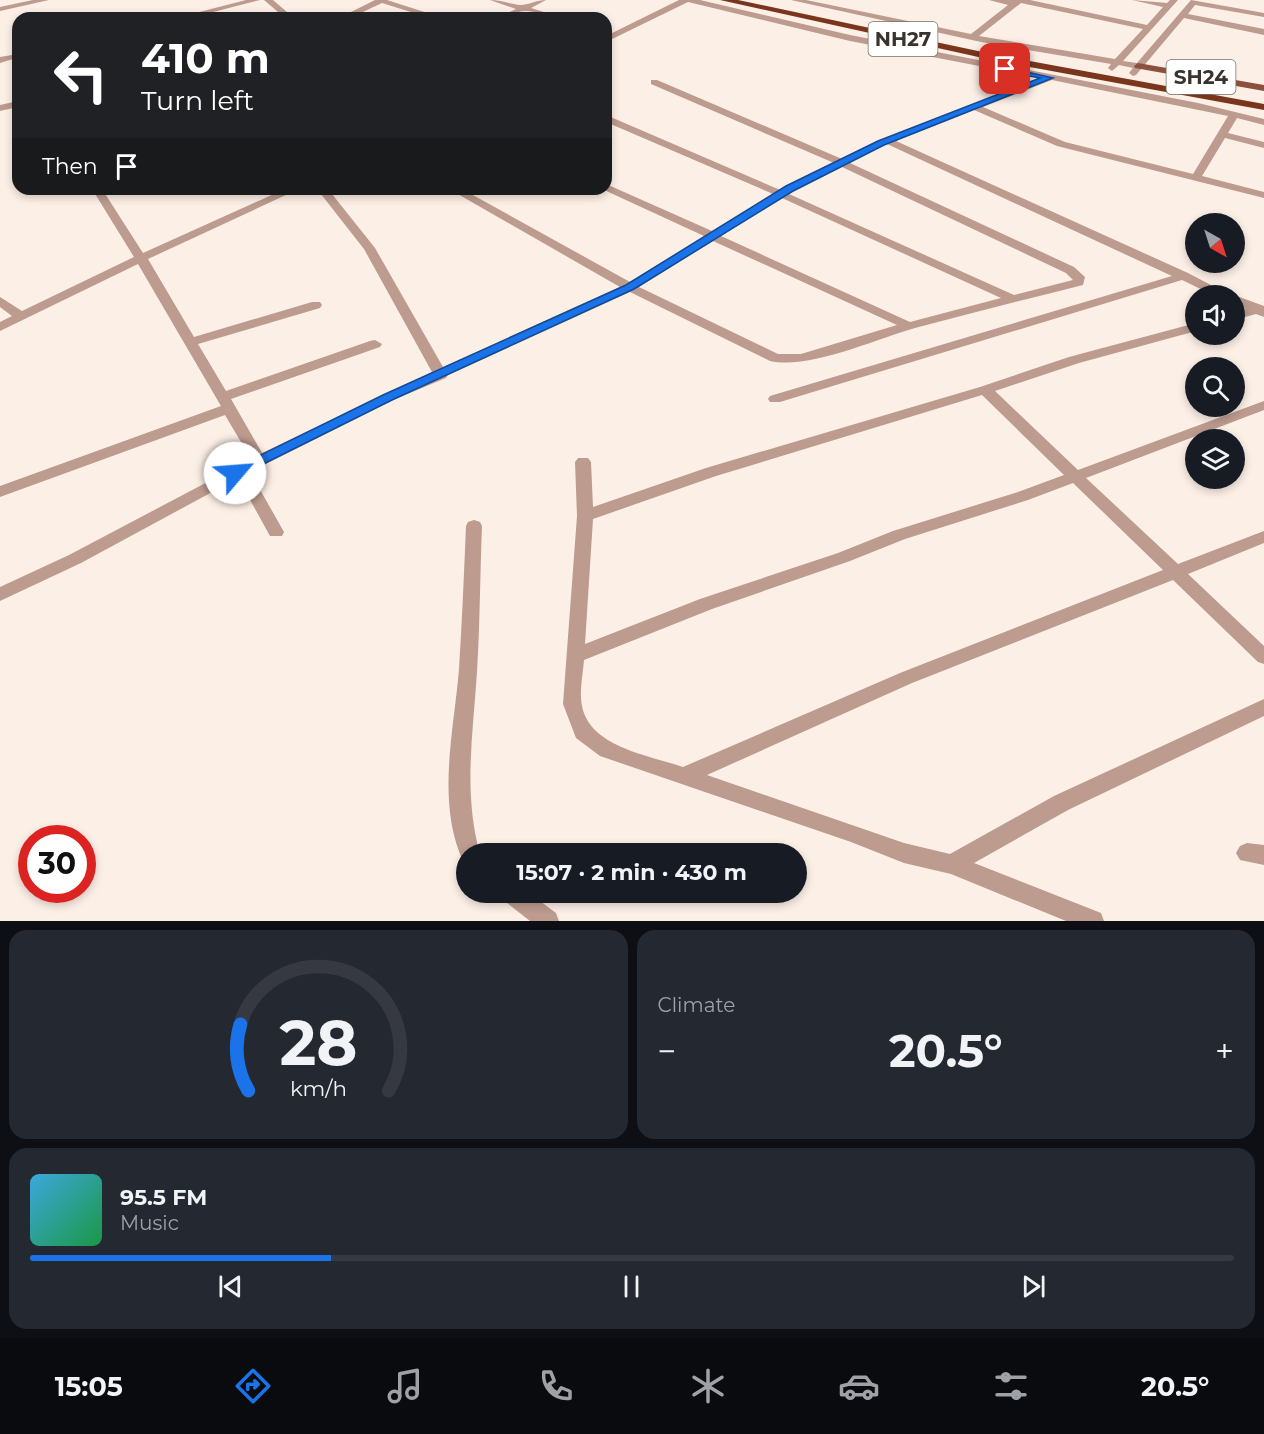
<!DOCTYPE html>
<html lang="en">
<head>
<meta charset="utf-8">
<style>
  body { margin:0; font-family:Montserrat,sans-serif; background:#242831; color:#f1f3f6; height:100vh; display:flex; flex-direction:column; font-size:22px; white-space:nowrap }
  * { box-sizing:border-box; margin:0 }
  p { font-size:20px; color:#9ea1a6 }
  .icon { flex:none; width:33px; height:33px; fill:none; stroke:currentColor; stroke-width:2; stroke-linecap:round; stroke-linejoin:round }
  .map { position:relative; height:921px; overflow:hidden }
  .details { display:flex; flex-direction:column; gap:9px; padding:9px; background:#0d0f14; flex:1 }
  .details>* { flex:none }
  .hud { position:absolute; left:12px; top:12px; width:600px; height:183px; border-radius:18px; box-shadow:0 3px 9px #0003; background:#202124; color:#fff; overflow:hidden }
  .needle { width:39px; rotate:141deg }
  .buttons { position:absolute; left:1185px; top:213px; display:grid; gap:12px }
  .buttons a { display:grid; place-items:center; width:60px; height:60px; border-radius:50%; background:#171b24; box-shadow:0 3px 9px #0003; font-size:30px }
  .speed { position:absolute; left:18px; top:825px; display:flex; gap:12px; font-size:30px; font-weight:700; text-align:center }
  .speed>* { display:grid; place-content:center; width:78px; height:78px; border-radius:50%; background:#171b24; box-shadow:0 3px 9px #0003; line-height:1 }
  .speed .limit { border:9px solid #d22; background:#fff; color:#111 }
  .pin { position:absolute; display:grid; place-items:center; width:51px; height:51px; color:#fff; margin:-26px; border-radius:12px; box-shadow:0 3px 9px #0006 }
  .me { position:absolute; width:66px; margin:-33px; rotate:63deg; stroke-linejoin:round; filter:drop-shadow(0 0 4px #0008) }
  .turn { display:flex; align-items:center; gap:21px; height:126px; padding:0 30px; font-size:27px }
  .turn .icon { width:78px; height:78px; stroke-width:2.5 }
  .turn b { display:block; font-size:42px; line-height:51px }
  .then { display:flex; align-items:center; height:57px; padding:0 30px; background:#0003; gap:12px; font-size:22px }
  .big { font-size:45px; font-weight:700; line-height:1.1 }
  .details .tile { flex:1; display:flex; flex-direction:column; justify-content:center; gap:9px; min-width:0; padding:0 21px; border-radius:18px; background:#242831 }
  .details .dial { align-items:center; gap:0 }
  .dial svg { height:156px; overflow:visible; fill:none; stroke:#363941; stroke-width:7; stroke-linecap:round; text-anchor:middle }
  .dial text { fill:#f1f3f6; stroke:none }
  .song { display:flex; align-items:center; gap:18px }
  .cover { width:72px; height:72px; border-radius:9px; background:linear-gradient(135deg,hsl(200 70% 55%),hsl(140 70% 35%)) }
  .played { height:6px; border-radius:3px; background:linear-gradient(90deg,#1a73e8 25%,#363941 25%) }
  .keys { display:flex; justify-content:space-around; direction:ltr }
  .heat { display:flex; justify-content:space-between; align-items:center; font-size:33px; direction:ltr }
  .details .tiles { flex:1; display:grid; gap:9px; grid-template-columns:1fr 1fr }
  .tile:last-child { grid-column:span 2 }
  .trip { position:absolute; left:456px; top:843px; width:351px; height:60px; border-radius:30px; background:#171b24; box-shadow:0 3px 9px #0003; font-weight:700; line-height:60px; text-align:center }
  .tabs { display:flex; height:96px; justify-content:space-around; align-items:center; background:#090b0e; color:#9ea1a6 }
  .tabs .icon { width:42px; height:42px }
  .tabs .current { color:#1a73e8 }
  .tabs b { font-size:27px; color:#f1f3f6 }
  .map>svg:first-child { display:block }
</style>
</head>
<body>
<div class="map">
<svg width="1264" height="921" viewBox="0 0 1264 921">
  <rect width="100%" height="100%" fill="#fcefe6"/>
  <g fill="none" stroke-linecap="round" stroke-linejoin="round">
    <path fill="#bd9b8e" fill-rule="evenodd" d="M33 0H49L0 11V7Z
      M246 0H260L190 18H176Z
      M264 0H273L294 18H285Z
      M375 0H387L443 18H430L382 3 350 18H339Z
      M490 0C501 0 510 4 521 5 528 5 537 0 546 0L531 8 563 18C550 18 536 11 525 11 516 11 508 18 497 18L516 9Z
      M679 0H700L850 35 1198 103 1264 119V125L1237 118 1228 133 1264 142V148L1225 138 1202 176 1264 192V198L1057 146 974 110 896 141 1188 273 1232 296H1215L1182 280 780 402H770L768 399 770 396 1172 276 887 144 850 163 1074 267 1085 277 1083 285C1027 299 971 313 915 328 876 339 808 370 770 361L630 292 448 375 446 378 393 400 250 472 284 532 282 536H270L238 478 81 563 0 601V587L69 555 251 459 225 415 0 497V486L221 406 138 264 0 331V322L12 316 0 307V297L22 311 134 257 92 189H102L143 253 285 189H299L148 259 194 337 312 302H320L322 305 320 308 198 344 226 391 370 341 375 340 382 344 380 347 231 399 262 453 432 372 364 249 317 189H328L375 248 443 367 620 287 449 189H462L630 282 704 236 602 189H606V184L712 231 773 194 606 122V115L780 190 834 163 651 84V80H657L842 159 877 141 1041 78 850 41 688 2 606 42V36ZM1052 80 1228 116 1193 174 1065 142 983 107ZM842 167 1066 273 1073 280 1014 295 789 194ZM782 198 1001 298 910 322 721 236ZM713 241 897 325 801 354H778L639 287Z
      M791 0H806L971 34 1008 5 989 0H1030L1147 25 1163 7 1132 0 1167 3 1170 0H1178L1123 61 1137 63 1191 0 1264 13V17L1195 5 1188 14 1264 29V35L1184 18 1136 75 1133 76 1129 73 1133 68 1119 65 1112 71 1108 68 1111 64 981 42ZM1021 3 1143 29 1115 59 979 36Z
      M18 54V63L13 59 0 63V57Z
      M18 101V107L0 111V105Z
      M1234 295 1264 306V317L1256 314 1234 320V312L1246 309 1234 304Z
      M1196 323V331L1079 363 995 391 1078 470 1264 401V410L1086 478 1178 564 1264 531V543L1188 574 1264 646V664L1258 662 1173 580 912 683 707 775 904 843 950 854 1054 796 1264 699V716L1068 810 974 863 1101 913 1104 921H1066L951 874 904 863 851 842 600 756 576 738 563 704 577 516 575 462 578 458H588L591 462 593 507 706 468 980 387 1069 357ZM982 395 1064 475 1018 492 893 531 838 553 700 599 585 644 593 519 716 476ZM1073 483 1163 570 900 673 683 767C648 755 590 747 582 706 579 692 583 674 584 660L712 609 850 561 905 539 1028 500Z
      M474 520 480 522 482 526C480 575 480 624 477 672 473 734 463 793 480 854H466V863L463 861C436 802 454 731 459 669 462 621 464 574 466 526L468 522Z
      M1247 843 1264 845V865L1240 860 1236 853 1240 846Z
      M499 892H528L556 913 559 921H530L502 899Z"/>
    <path fill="#8c513c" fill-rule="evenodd" d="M1138 63 1264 85V91L1135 68 1134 66Z"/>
    <path fill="#79361c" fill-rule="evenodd" d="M720 0H738L992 54 1264 104V110L992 60Z"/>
  </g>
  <path fill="#1a73e8" stroke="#114b97" stroke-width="1.5" d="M1005 67 1053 78 884 145 793 191 634 289 392 400 239 476 235 478 228 473 230 470 383 395 626 285 786 186 878 141 1040 78 1002 71 1000 69Z"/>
  <g text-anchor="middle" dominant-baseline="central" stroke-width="6" stroke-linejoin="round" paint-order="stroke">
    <g fill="#fff" stroke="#75706b" stroke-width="1.5">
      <rect x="868.5" y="22" width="69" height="34" rx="4.5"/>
      <rect x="1166.5" y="60" width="69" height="34" rx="4.5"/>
    </g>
    <g font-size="20" font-weight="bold" fill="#3a322c">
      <text x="903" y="39">NH27</text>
      <text x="1201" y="77">SH24</text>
    </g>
  </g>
</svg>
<div class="buttons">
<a><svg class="needle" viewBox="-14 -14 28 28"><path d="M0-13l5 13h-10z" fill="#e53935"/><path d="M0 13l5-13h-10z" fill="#9ea1a6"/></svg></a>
<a><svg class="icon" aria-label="sound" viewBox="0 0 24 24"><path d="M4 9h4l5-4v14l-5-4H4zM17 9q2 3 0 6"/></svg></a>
<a><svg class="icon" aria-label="search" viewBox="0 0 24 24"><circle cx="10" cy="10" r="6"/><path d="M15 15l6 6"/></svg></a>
<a><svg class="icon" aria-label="layers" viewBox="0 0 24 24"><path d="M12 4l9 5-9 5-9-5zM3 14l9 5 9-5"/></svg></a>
</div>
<div class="speed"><div class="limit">30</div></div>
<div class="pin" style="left:1005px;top:69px;background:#d93025"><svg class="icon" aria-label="arrive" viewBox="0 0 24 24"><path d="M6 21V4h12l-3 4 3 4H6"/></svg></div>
<svg class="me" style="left:235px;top:473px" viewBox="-20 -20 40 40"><circle r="19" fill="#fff"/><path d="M0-13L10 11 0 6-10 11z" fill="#1a73e8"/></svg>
<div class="trip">15:07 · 2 min · 430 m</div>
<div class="hud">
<div class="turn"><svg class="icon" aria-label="left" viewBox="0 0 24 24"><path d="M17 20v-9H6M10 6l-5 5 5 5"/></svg><div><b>410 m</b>Turn left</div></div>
<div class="then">Then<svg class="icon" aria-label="arrive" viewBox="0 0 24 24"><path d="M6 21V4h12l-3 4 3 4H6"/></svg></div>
</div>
</div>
<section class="details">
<div class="tiles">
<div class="tile dial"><svg viewBox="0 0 100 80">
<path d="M14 69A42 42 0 1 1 86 69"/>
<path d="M14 69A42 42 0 0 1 10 35" stroke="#1a73e8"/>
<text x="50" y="56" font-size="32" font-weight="700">28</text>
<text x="50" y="72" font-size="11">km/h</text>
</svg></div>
<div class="tile"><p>Climate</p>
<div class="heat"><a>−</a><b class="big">20.5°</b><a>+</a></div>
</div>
<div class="tile">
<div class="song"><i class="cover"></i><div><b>95.5 FM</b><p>Music</p></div></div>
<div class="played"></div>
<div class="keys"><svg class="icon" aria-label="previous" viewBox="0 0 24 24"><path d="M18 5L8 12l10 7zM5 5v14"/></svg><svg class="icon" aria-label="pause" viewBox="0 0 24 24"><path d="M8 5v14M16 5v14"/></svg><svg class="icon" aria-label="next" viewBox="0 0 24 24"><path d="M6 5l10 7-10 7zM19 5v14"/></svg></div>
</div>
</div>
</section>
<nav class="tabs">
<b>15:05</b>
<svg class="icon current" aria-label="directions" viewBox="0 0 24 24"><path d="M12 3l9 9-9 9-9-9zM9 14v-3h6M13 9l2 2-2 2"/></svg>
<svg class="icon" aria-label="music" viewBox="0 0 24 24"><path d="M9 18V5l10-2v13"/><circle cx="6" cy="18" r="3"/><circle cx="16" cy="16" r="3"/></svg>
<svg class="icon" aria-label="phone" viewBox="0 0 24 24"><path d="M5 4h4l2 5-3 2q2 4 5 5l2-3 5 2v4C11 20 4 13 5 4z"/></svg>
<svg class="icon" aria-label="climate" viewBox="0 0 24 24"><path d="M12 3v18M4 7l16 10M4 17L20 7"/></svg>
<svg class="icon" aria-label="car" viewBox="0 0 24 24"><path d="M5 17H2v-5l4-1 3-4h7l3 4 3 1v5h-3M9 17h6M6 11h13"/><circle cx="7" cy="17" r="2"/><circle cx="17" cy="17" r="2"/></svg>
<svg class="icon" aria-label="filters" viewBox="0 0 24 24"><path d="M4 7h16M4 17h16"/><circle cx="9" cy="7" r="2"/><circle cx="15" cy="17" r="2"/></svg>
<b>20.5°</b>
</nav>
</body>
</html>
